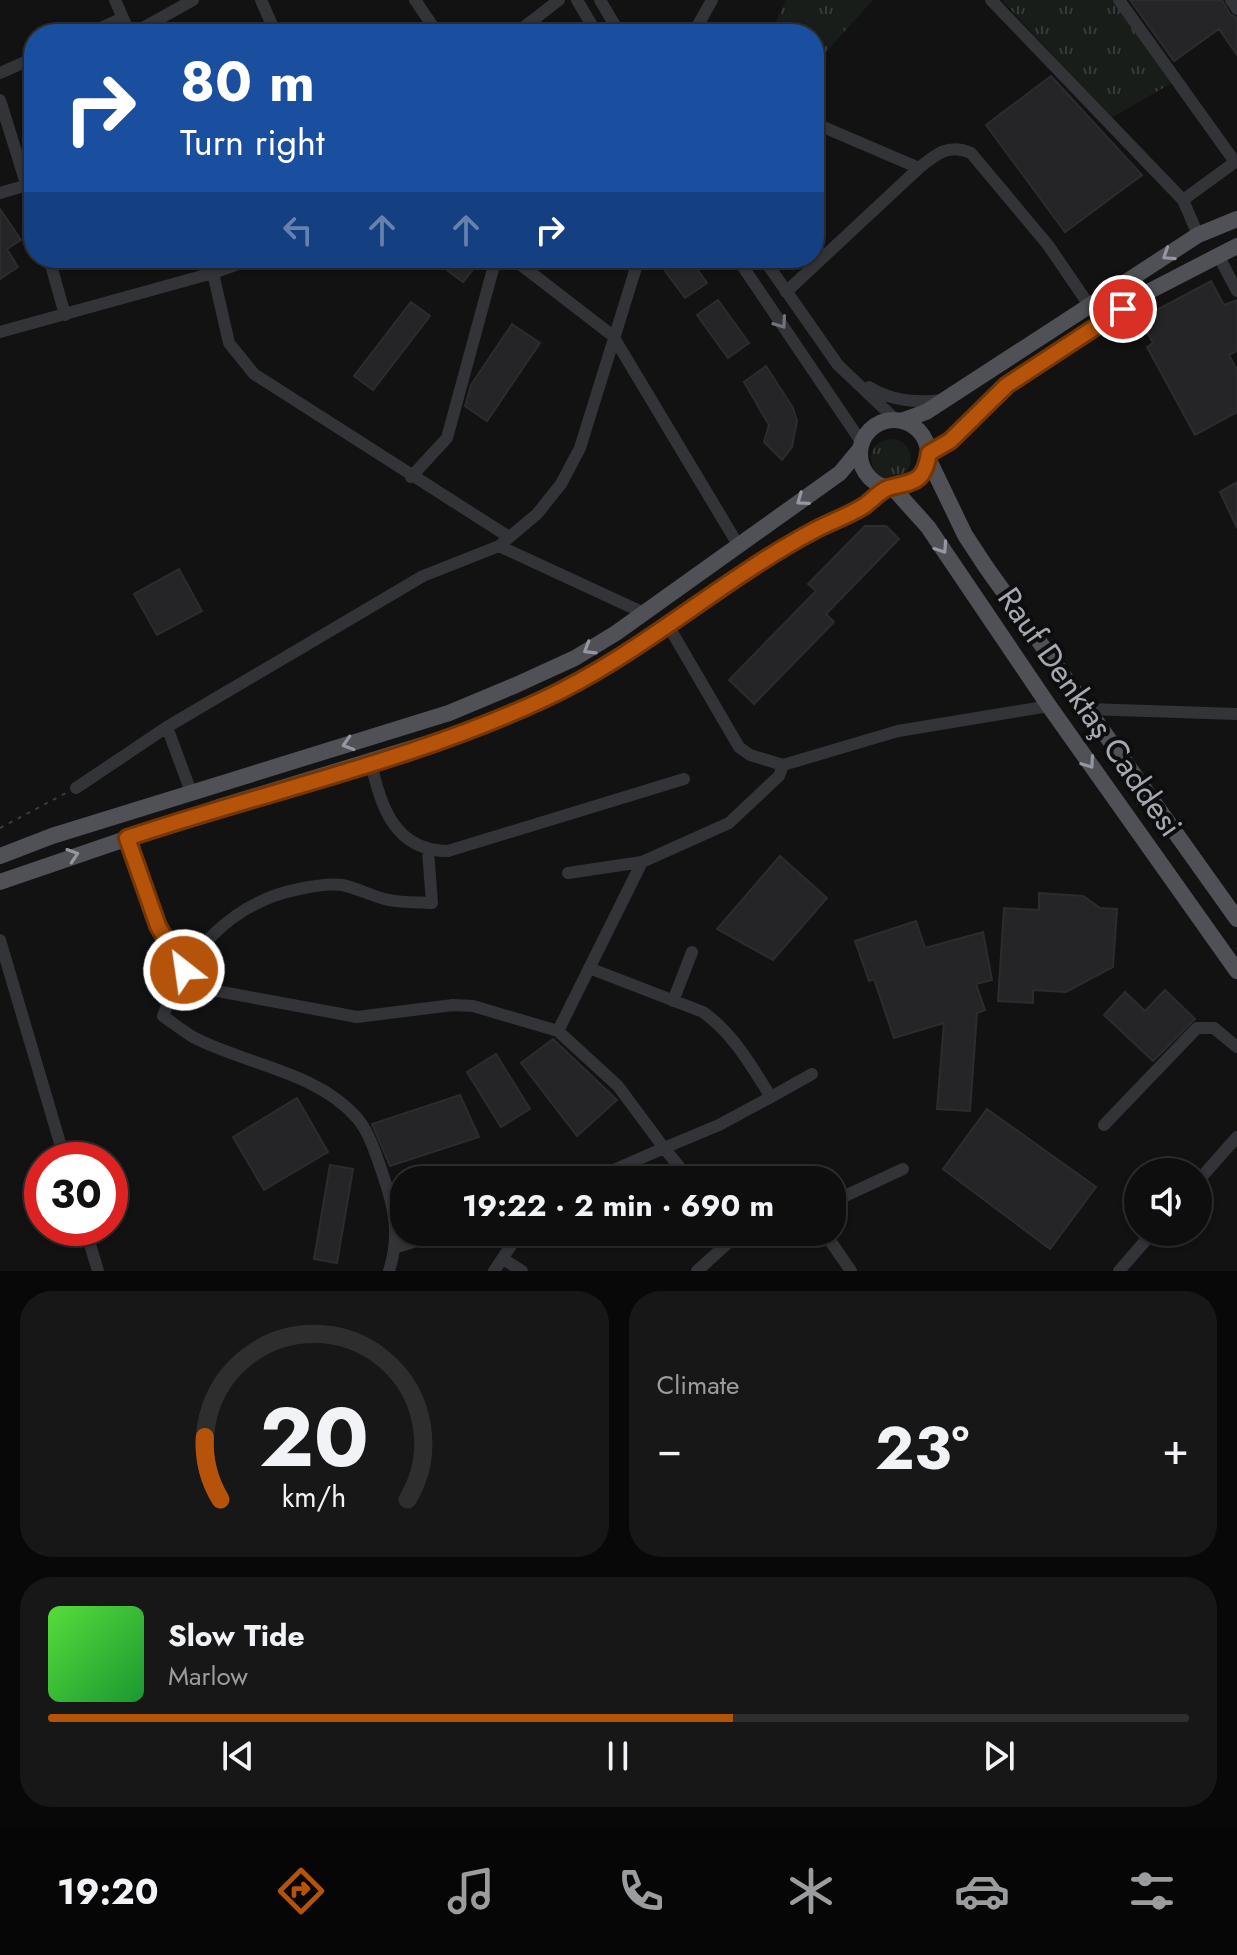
<!DOCTYPE html>
<html lang="en">
<head>
<meta charset="utf-8">
<style>
  body { margin:0; font-family:Jost,sans-serif; background:#171717; color:#f1f3f6; height:100vh; display:flex; flex-direction:column; font-size:30px; white-space:nowrap }
  * { box-sizing:border-box; margin:0 }
  p { font-size:26px; color:#9b9c9e }
  .icon { flex:none; width:44px; height:44px; fill:none; stroke:currentColor; stroke-width:2; stroke-linecap:round; stroke-linejoin:round }
  .map { position:relative; height:1271px; overflow:hidden }
  .details { display:flex; flex-direction:column; gap:20px; padding:20px; background:#080808; flex:1 }
  .details>* { flex:none }
  .banner { position:absolute; left:24px; top:24px; width:800px; height:244px; border-radius:32px; box-shadow:0 2px 6px #0004,0 0 0 2px #2e2e2e; background:#1a4fa0; color:#fff; overflow:hidden }
  .buttons { position:absolute; left:1124px; top:1158px; display:grid; gap:16px }
  .buttons a { display:grid; place-items:center; width:88px; height:88px; border-radius:50%; background:#0e0e0e; box-shadow:0 2px 6px #0004,0 0 0 2px #2e2e2e; font-size:40px }
  .speed { position:absolute; left:24px; top:1142px; display:flex; gap:16px; font-size:40px; font-weight:700; text-align:center }
  .speed>* { display:grid; place-content:center; width:104px; height:104px; border-radius:50%; background:#0e0e0e; box-shadow:0 2px 6px #0004,0 0 0 2px #2e2e2e; line-height:1 }
  .speed .limit { border:12px solid #d22; background:#fff; color:#111 }
  .pin { position:absolute; display:grid; place-items:center; width:68px; height:68px; color:#fff; margin:-34px; border:4px solid #fff; border-radius:50%; box-shadow:0 2px 8px #0007 }
  .me { position:absolute; width:88px; margin:-44px; rotate:330deg; stroke-linejoin:round; filter:drop-shadow(0 0 6px #0008) }
  .turn { display:flex; align-items:center; gap:28px; height:168px; padding:0 24px; font-size:36px }
  .turn .icon { width:104px; height:104px; stroke-width:2.5 }
  .turn b { display:block; font-size:56px; line-height:68px }
  .lanes { display:flex; align-items:center; height:76px; padding:0 24px; background:#0003; justify-content:center; gap:40px; direction:ltr }
  .lanes .off { opacity:.35 }
  .big { font-size:60px; font-weight:700; line-height:1.1 }
  .details .widget { flex:1; display:flex; flex-direction:column; justify-content:center; gap:12px; min-width:0; padding:0 28px; border-radius:32px; background:#171717 }
  .details .dial { align-items:center; gap:0 }
  .dial svg { height:208px; overflow:visible; fill:none; stroke:#2e2e2e; stroke-width:7; stroke-linecap:round; text-anchor:middle }
  .dial text { fill:#f1f3f6; stroke:none }
  .song { display:flex; align-items:center; gap:24px }
  .cover { width:96px; height:96px; border-radius:12px; background:linear-gradient(135deg,hsl(110 70% 55%),hsl(130 70% 35%)) }
  .played { height:8px; border-radius:4px; background:linear-gradient(90deg,#b45309 60%,#2e2e2e 60%) }
  .keys { display:flex; justify-content:space-around; direction:ltr }
  .heat { display:flex; justify-content:space-between; align-items:center; font-size:44px; direction:ltr }
  .details .tiles { flex:1; display:grid; gap:20px; grid-template-columns:1fr 1fr }
  .widget:last-child { grid-column:span 2 }
  .trip { position:absolute; left:390px; top:1166px; width:456px; height:80px; border-radius:32px; background:#0e0e0e; box-shadow:0 2px 6px #0004,0 0 0 2px #2e2e2e; font-weight:700; line-height:80px; text-align:center }
  .tab-bar { display:flex; height:128px; justify-content:space-around; align-items:center; background:#060606; color:#9b9c9e }
  .tab-bar .icon { width:56px; height:56px }
  .tab-bar .current { color:#b45309 }
  .tab-bar b { font-size:36px; color:#f1f3f6 }
  .map>svg:first-child { display:block }
</style>
</head>
<body>
<div class="map">
<svg width="1237" height="1271" viewBox="0 0 1237 1271">
  <defs>
    <pattern id="grass-tufts" width="24" height="20" patternUnits="userSpaceOnUse" patternTransform="scale(2)"><rect width="24" height="20" fill="#181d19"/><path d="M3 7l-1-3M5 7V3M7 7l1-3M15 17l-1-3M17 17v-4M19 17l1-3" fill="none" stroke="#373b38"/></pattern>
  </defs>
  <rect width="100%" height="100%" fill="#121213"/>
  <path fill="url(#grass-tufts)" d="M786 0H873L814 65V34H770Z
    M1002 0H1113L1172 83 1111 118Z
    M871 459a20 20 0 1 1 40 0a20 20 0 1 1-40 0Z"/>
  <path fill="#252527" stroke="#2c2c2f" stroke-width="2" d="M1130 0H1222L1230 14 1237 18V55L1219 29 1174 61Z
    M1051 76 1142 175 1065 232 986 125Z
    M0 209 21 240 7 249 18 267 0 279Z
    M444 258H472L478 263 463 282 439 264Z
    M684 258H689L707 283 685 298 665 271Z
    M1211 281 1224 305 1237 300V351L1229 355 1237 370V412L1195 435 1147 347 1153 343 1140 319Z
    M718 300 749 343 728 358 697 315Z
    M411 302 430 316 373 390 354 376Z
    M512 324 540 343 487 421 465 406 471 385Z
    M766 366 793 408 797 421 792 447 782 460 764 442 769 425 744 382Z
    M1237 482V528L1220 492Z
    M865 526H886L899 539 826 614 834 622 754 704 729 680 816 591 808 584Z
    M179 569 202 611 157 635 134 594Z
    M780 856 827 898 773 960 717 929Z
    M1039 893 1083 896 1100 908 1117 909 1113 967 1066 992 1033 990V1003L998 1001 1004 908 1039 910Z
    M916 921 925 948 983 932 992 980 976 984 985 1010 977 1013 970 1111 937 1109 944 1023 894 1038 874 979 869 981 855 941Z
    M1165 990 1195 1019 1153 1061 1104 1015 1125 992 1145 1011Z
    M553 1039 617 1100 577 1136 521 1063Z
    M496 1054 530 1109 501 1127 467 1072Z
    M460 1095 479 1137 390 1166 372 1124Z
    M297 1098 328 1152 264 1190 233 1137Z
    M987 1109 1096 1187 1050 1249 943 1169Z
    M330 1165 353 1169 337 1263 314 1259Z"/>
  <g fill="none" stroke-linecap="round" stroke-linejoin="round">
    <path stroke="#393b3e" stroke-width="2" stroke-dasharray="4 6" stroke-linecap="butt" d="M0 828 66 793"/>
    <path stroke="#333438" stroke-width="12" d="M115 0 130 34
      M261 0 276 34
      M415 0 438 34
      M577 0 597 34
      M600 0 620 34
      M991 0 1183 200 1198 235
      M1119 0 1235 162 1183 200
      M1231 0 1237 9
      M87 34 123 18
      M132 34 193 0
      M515 34 559 0
      M693 34 712 0
      M0 73 34 58
      M0 100 34 209
      M814 123 919 168
      M0 193 34 183
      M1218 255 1237 291
      M49 258 65 315
      M208 258 213 273 255 258
      M512 258 613 336 734 538
      M737 258 862 443
      M763 258 838 365 896 420
      M786 292 919 168C936 154 949 143 971 153L1048 245 1089 305
      M0 332 213 273 229 343 254 374 509 537
      M869 387C891 401 918 403 943 400
      M411 477 447 438 496 258
      M499 546 644 613
      M669 627 739 747 750 755 783 765 898 731 1049 706
      M1088 709 1237 714
      M371 762C380 806 395 851 448 851L684 779
      M76 788 167 727
      M191 792 167 727 423 576 499 546 537 514 561 484 580 448 639 258
      M127 838 158 926 184 970
      M568 873 642 862
      M0 940 65 1160
      M589 968 703 1012C734 1034 751 1066 771 1097L719 1125 664 1148 690 1180
      M174 983 357 1017 453 1005 473 1006 558 1031
      M673 1001 692 952
      M771 1097 812 1074
      M1104 1125 1197 1028H1214L1237 1047
      M591 1180 664 1148 618 1086 558 1031 642 862 729 823 779 776 783 765
      M1198 1181 1237 1137
      M832 1202 903 1169
      M85 1228 98 1271
      M824 1232 851 1271
      M397 1247 447 1232
      M503 1259 522 1271
      M389 1271C400 1237 395 1209 383 1175 377 1157 370 1134 358 1119 317 1071 246 1065 193 1037 183 1031 173 1023 163 1016 185 953 232 902 299 889 313 886 328 883 342 885 358 888 373 897 389 900 403 903 418 902 432 903L428 851
      M494 1271 520 1232
      M697 1271 740 1232
      M1119 1271 1153 1232"/>
    <path stroke="#4f5156" stroke-width="16" d="M860 454a34 34 0 1 1 68 0a34 34 0 1 1-68 0Z
      M901 421 926 412 1198 235 1237 219
      M929 453 950 441 1007 385 1146 293 1237 246
      M928 458 965 535 986 567 1237 919
      M893 488 928 527 1049 706 1237 971
      M0 856 52 836 449 713 516 685 575 658 616 633 840 473 860 449
      M0 882 219 807 465 732 541 700 610 665 742 574 814 531 861 508 889 488"/>
  </g>
  <defs><path id="oneway-chevron" d="M-2-3.5L2.5 0L-2 3.5" fill="none" stroke-width="1.6" stroke-linecap="round" stroke-linejoin="round" transform="scale(2)"/></defs>
  <g stroke="#9497a0">
    <use href="#oneway-chevron" transform="translate(1168 255) rotate(147)"/>
    <use href="#oneway-chevron" transform="translate(802 500) rotate(144)"/>
    <use href="#oneway-chevron" transform="translate(942 548) rotate(56)"/>
    <use href="#oneway-chevron" transform="translate(589 649) rotate(149)"/>
    <use href="#oneway-chevron" transform="translate(348 744) rotate(163)"/>
    <use href="#oneway-chevron" transform="translate(1089 763) rotate(55)"/>
    <use href="#oneway-chevron" transform="translate(73 855) rotate(-18)"/>
  </g>
  <use stroke="#72747b" href="#oneway-chevron" transform="translate(781 323) rotate(55)"/>
  <g fill="none" stroke-linecap="round" stroke-linejoin="round">
    <g stroke="#753606" stroke-width="20">
      <path id="route" d="M184 970 158 926 127 838C264 792 410 761 542 700 640 655 719 581 815 530 830 522 848 516 864 506 871 501 880 491 888 488 912 481 924 485 929 453L950 441 1007 385 1123 309"/>
    </g>
    <use href="#route" stroke="#b45309" stroke-width="14"/>
  </g>
  <g text-anchor="middle" dominant-baseline="central" stroke-width="8" stroke-linejoin="round" paint-order="stroke">
    <g font-size="32" fill="#a5a9b2" stroke="#0d0d0e">
      <text transform="translate(1090 712) rotate(55)">Rauf Denktaş Caddesi</text>
    </g>
  </g>
</svg>
<div class="buttons">
<a><svg class="icon" aria-label="sound" viewBox="0 0 24 24"><path d="M4 9h4l5-4v14l-5-4H4zM17 9q2 3 0 6"/></svg></a>
</div>
<div class="speed"><div class="limit">30</div></div>
<div class="pin" style="left:1123px;top:309px;background:#d93025"><svg class="icon" aria-label="arrive" viewBox="0 0 24 24"><path d="M6 21V4h12l-3 4 3 4H6"/></svg></div>
<svg class="me" style="left:184px;top:970px" viewBox="-20 -20 40 40"><circle r="17" fill="#b45309" stroke="#fff" stroke-width="3"/><path d="M0-11L8 9 0 5-8 9z" fill="#fff"/></svg>
<div class="trip">19:22 · 2 min · 690 m</div>
<div class="banner">
<div class="turn"><svg class="icon" aria-label="right" viewBox="0 0 24 24"><path d="M7 20v-9h11M14 6l5 5-5 5"/></svg><div><b>80 m</b>Turn right</div></div>
<div class="lanes"><svg class="icon off" aria-label="left" viewBox="0 0 24 24"><path d="M17 20v-9H6M10 6l-5 5 5 5"/></svg><svg class="icon off" aria-label="ahead" viewBox="0 0 24 24"><path d="M12 20V5M6 11l6-6 6 6"/></svg><svg class="icon off" aria-label="ahead" viewBox="0 0 24 24"><path d="M12 20V5M6 11l6-6 6 6"/></svg><svg class="icon" aria-label="right" viewBox="0 0 24 24"><path d="M7 20v-9h11M14 6l5 5-5 5"/></svg></div>
</div>
</div>
<section class="details">
<div class="tiles">
<div class="widget dial"><svg viewBox="0 0 100 80">
<path d="M14 69A42 42 0 1 1 86 69"/>
<path d="M14 69A42 42 0 0 1 8 45" stroke="#b45309"/>
<text x="50" y="56" font-size="32" font-weight="700">20</text>
<text x="50" y="72" font-size="11">km/h</text>
</svg></div>
<div class="widget"><p>Climate</p>
<div class="heat"><a>−</a><b class="big">23°</b><a>+</a></div>
</div>
<div class="widget">
<div class="song"><i class="cover"></i><div><b>Slow Tide</b><p>Marlow</p></div></div>
<div class="played"></div>
<div class="keys"><svg class="icon" aria-label="previous" viewBox="0 0 24 24"><path d="M18 5L8 12l10 7zM5 5v14"/></svg><svg class="icon" aria-label="pause" viewBox="0 0 24 24"><path d="M8 5v14M16 5v14"/></svg><svg class="icon" aria-label="next" viewBox="0 0 24 24"><path d="M6 5l10 7-10 7zM19 5v14"/></svg></div>
</div>
</div>
</section>
<nav class="tab-bar">
<b>19:20</b>
<svg class="icon current" aria-label="directions" viewBox="0 0 24 24"><path d="M12 3l9 9-9 9-9-9zM9 14v-3h6M13 9l2 2-2 2"/></svg>
<svg class="icon" aria-label="music" viewBox="0 0 24 24"><path d="M9 18V5l10-2v13"/><circle cx="6" cy="18" r="3"/><circle cx="16" cy="16" r="3"/></svg>
<svg class="icon" aria-label="phone" viewBox="0 0 24 24"><path d="M5 4h4l2 5-3 2q2 4 5 5l2-3 5 2v4C11 20 4 13 5 4z"/></svg>
<svg class="icon" aria-label="climate" viewBox="0 0 24 24"><path d="M12 3v18M4 7l16 10M4 17L20 7"/></svg>
<svg class="icon" aria-label="car" viewBox="0 0 24 24"><path d="M5 17H2v-5l4-1 3-4h7l3 4 3 1v5h-3M9 17h6M6 11h13"/><circle cx="7" cy="17" r="2"/><circle cx="17" cy="17" r="2"/></svg>
<svg class="icon" aria-label="filters" viewBox="0 0 24 24"><path d="M4 7h16M4 17h16"/><circle cx="9" cy="7" r="2"/><circle cx="15" cy="17" r="2"/></svg>
</nav>
</body>
</html>
